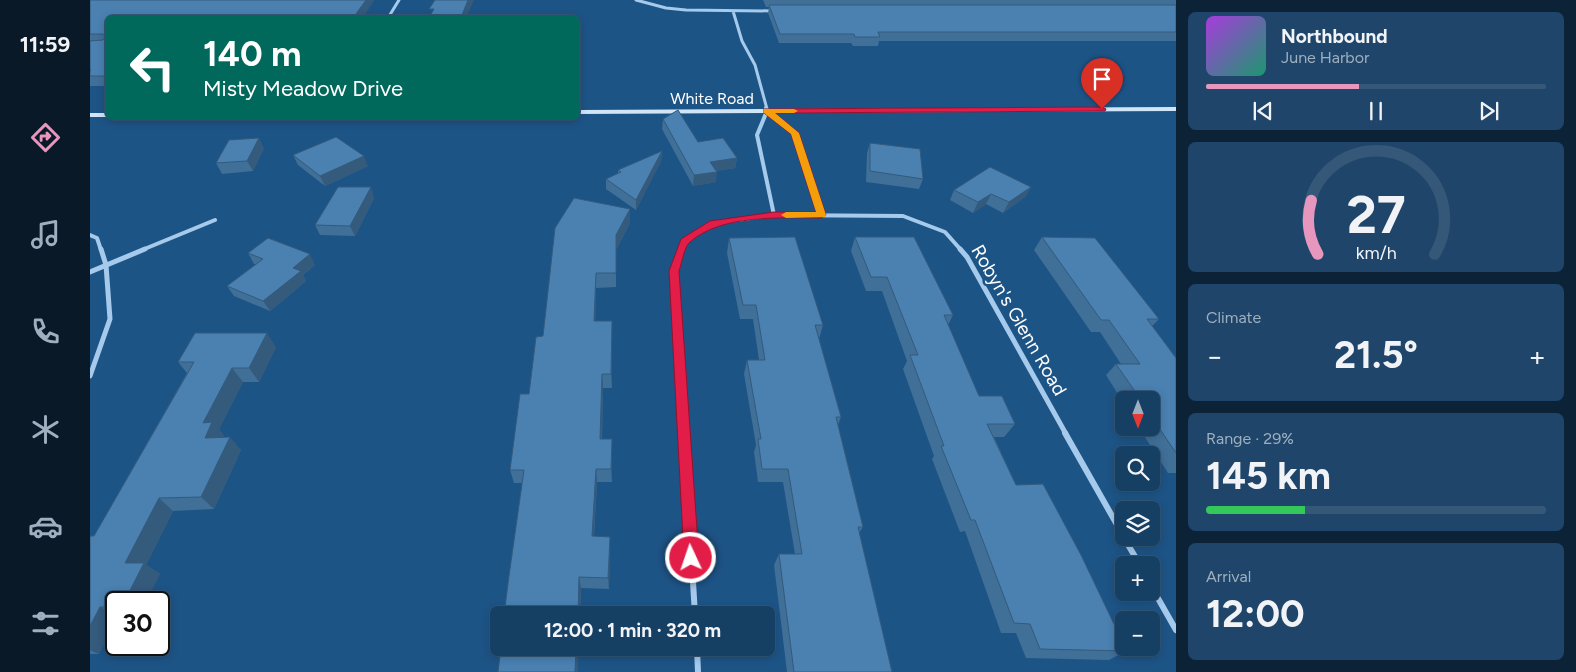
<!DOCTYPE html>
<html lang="en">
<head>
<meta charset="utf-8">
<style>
  body { margin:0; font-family:Figtree,sans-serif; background:#1f466a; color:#f1f3f6; height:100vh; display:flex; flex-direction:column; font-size:19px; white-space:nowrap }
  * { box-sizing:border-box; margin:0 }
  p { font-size:16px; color:#9eafbf }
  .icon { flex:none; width:28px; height:28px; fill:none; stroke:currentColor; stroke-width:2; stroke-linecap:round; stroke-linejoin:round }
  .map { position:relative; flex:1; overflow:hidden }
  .side { display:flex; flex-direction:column; gap:12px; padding:12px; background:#0c2337; width:400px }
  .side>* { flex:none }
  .top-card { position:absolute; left:15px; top:15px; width:475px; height:105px; border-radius:8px; box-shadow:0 2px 8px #0003,0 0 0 1px #355878; background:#00695c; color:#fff; overflow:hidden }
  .needle { width:32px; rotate:180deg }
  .controls { position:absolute; left:1025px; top:391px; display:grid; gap:10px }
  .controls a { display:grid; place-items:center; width:45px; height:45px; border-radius:8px; background:#163f64; box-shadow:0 2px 8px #0003,0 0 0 1px #355878; font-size:25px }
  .speed { position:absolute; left:15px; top:591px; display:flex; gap:10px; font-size:25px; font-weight:700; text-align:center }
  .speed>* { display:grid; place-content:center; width:65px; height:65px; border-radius:50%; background:#163f64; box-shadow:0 2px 8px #0003,0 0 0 1px #355878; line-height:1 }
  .speed .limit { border:2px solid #111; border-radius:8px; background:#fff; color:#111 }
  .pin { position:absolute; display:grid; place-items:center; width:42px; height:42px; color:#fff; margin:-51px -21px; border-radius:50% 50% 50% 0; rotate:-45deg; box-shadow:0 0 5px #0007 }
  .pin .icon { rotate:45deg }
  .me { position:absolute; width:55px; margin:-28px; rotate:357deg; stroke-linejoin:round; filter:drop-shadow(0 0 4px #0008) }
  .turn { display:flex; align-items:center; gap:18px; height:105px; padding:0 15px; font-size:22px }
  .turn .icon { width:65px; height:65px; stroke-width:2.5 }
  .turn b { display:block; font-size:35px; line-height:42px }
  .big { font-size:38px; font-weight:700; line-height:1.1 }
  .side .tile { flex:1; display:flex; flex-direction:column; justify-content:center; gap:8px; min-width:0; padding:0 18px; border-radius:8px; background:#1f466a }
  .side .dial { align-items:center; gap:0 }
  .dial svg { height:130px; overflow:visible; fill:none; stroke:#355878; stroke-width:7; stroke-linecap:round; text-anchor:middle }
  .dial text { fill:#f1f3f6; stroke:none }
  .song { display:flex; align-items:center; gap:15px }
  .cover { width:60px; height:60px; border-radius:8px; background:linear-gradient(135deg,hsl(280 70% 55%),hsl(160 70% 35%)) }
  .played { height:5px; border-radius:2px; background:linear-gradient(90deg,#e797bd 45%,#355878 45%) }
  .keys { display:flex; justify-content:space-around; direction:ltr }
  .heat { display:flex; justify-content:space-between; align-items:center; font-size:28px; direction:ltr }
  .charge { height:8px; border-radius:4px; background:linear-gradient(90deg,#34c759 29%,#355878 0) }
  .trip { position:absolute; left:400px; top:606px; width:285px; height:50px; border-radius:8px; background:#163f64; box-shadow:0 2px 8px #0003,0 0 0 1px #355878; font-weight:700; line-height:50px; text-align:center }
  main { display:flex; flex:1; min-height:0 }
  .tab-bar { display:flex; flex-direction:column; width:90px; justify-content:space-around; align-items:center; background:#091928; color:#9eafbf }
  .tab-bar .icon { width:35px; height:35px }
  .tab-bar .on { color:#e797bd }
  .tab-bar b { font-size:22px; color:#f1f3f6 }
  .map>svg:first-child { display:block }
</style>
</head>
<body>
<main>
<nav class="tab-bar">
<b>11:59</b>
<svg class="icon on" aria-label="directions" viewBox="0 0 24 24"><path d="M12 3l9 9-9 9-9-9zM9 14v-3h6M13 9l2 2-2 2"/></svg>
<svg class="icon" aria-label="music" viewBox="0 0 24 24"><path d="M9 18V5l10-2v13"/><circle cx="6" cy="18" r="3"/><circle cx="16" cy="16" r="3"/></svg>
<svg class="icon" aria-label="phone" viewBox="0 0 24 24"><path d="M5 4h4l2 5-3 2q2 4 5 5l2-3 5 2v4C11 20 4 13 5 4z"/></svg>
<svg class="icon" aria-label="climate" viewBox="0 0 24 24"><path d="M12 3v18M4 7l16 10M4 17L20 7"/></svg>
<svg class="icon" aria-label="car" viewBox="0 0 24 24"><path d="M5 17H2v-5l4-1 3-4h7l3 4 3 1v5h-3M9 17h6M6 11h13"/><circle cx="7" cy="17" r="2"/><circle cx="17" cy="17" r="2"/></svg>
<svg class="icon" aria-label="filters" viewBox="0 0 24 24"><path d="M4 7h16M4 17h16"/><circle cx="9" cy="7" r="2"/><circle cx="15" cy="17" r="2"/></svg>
</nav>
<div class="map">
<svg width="1086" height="672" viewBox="0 0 1086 672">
  <rect width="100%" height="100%" fill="#1d5486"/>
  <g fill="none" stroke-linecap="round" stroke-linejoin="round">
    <path stroke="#a5caeb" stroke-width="3" d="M546 0 576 8 596 10 684 11
      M643 11 652 41 665 65 677 109
      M298 18 309 0"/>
    <path stroke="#a5caeb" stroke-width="4" d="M676 108 677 111
      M677 111 705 133 731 215
      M677 111 667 135 684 215
      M0 235 7 238 11 250
      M52 250 125 220
      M591 250 594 241 624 223 684 215 813 216 855 232 871 250"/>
    <path stroke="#a5caeb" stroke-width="5" d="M591 249 584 271 594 434
      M870 249 877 257 976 434
      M0 272 55 249
      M0 376 20 319 16 265 11 249"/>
    <path stroke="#a5caeb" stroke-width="6" d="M594 433 605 615
      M975 433 1034 537
      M1034 538 1050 565
      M1061 586 1086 630
      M607 648 608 672"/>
    <path fill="#d1e5f8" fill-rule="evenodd" d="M1086 107V111L488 114V110Z
      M0 113H18V117H0Z"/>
  </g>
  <path fill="#406f98" d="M0 0H284L272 18H18V86H0Z
    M673 0H1086V41H789L788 46H763L761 43H689L678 13 679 7H676Z
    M573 119 608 142 647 158 645 168 626 171V182L603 186 572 129Z
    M780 143 833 179 829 189 776 182 777 153Z
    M174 148 163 171 132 174 126 163Z
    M572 151 571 161 546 210 516 189V179L528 173V170Z
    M203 155 278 166 235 186 208 165Z
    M941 187 935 197 913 213 896 204 883 213 860 200 864 190Z
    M284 198 265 236 230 235 225 225Z
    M540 209V223L526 250V287L506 288 505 321 522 336V388H513L512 439H522V482H507L504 536 520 549 519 589 491 588 490 615H414L432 483H424L420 470 439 394 453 336Z
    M765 237 863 315 858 325 889 396 925 424 914 437H904L926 485 1036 651 1019 660 936 658 926 633H911L875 531 870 532 842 459 844 456 813 369 817 361 792 291H776L761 251Z
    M952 237 1069 319 1062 326 1086 358V473H1078L1049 428H1061V400H1034V404L1016 375 1026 364H1031L1010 332H1001L944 250Z
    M639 238 733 325 729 339 751 417 748 425 773 527 769 533 802 672H697L684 565 689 554H705L693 482H668L664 452 666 445 654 374 657 360H669L663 319H650L637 253Z
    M158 253 225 265 213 275 216 281 180 311 144 296 137 286 166 264H164Z
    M186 347 169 382H153L129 429 134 436 133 437 151 450 124 509 83 511 56 565 70 574 26 602V621L9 654H0V536H4L97 373 88 362Z"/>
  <path fill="#345a7c" d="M276 0H284L272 18H263Z
    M378 0H384L376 18H372V15Z
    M169 138 174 148 163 171 157 161Z
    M572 151 571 161 546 210V200Z
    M274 156 278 166 235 186 230 176Z
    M647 158 645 168 619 172 620 162Z
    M627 172 626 182 603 186 604 175Z
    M281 187 284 198 265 236 260 226Z
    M941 187 935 197 913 213 919 202Z
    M901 194 896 204 883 213 888 202Z
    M540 209V223L526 250V287V235Z
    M220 254 225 265 213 275 216 281 180 311 173 301 203 268Z
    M506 273V288L505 336 504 321Z
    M522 321V388L521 374Z
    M177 333 186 347 169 382 159 368Z
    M142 368 153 382 129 429 134 436 127 451 115 438 113 423Z
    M512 374 513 388 511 453 510 439Z
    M140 437 151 450 124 509 111 497Z
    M522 439V482L521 469Z
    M506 469 507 482 503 548 502 536Z
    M69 498 83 511 56 565 70 574 56 602H34L35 563Z
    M520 537V549L519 589 518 578Z
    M489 577 491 588 490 615H488Z
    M10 607 26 616V621L9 654 0 650V626Z
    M486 648H489L488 672H485Z"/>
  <path fill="#4a81b1" stroke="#345a7c" d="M0 0H276L263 18H18V76H0V70H1H0V41L13 40 16 37 13 34H0Z
    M345 0H378L372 15H375L374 18H339L344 9H339Z
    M679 5H1086V32H788L790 37H765L764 34H690Z
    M588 110 608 142 633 138 647 158 620 162 627 172 604 175 573 119Z
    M246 137 274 156 230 176 203 155Z
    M169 138 157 161 126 163 139 140Z
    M780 143 830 149 833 179 780 171Z
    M572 151 546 200 516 179 531 172 528 170Z
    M900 167 941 187 919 202 901 194 888 202 864 190Z
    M248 187H281L260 226 225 225Z
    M484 198 540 209 526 235V273H506L504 321H522L521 374H512L510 439H522L521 469H506L502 536 520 537 518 578 489 577 488 615H414L419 576 434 470H420L430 394H439L446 337 453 336 465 228Z
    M705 237 733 325H725L751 417H746L773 527H768L802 672H704L689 554H712L698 469H672L668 439H671L657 360H675L666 305H653L639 238Z
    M765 237H824L863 315H854L889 396H912L925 424H897L926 485 953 484 991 555 1034 645V648H1035L1036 651 950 649 940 624 924 623 885 520H881L851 446H854L820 355H828L797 277H781Z
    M952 237 1005 238 1069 319H1057L1086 358V453L1061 416V400H1051L1026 364H1050L1019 320H1011Z
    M178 238 220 254 203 268 211 271 173 301 137 286 173 259 158 253Z
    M105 333H177L159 368H142L113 423 122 422 115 438 140 437 111 497 69 498 35 563H54L34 602H26V607H10L0 626V536H4L104 362H88Z
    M411 648H486L485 672H408Z"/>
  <path fill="#e11d48" stroke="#92132f" d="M1012 107 1016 109 1015 111 685 113 709 133 736 215 731 218C691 218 632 214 600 242 594 247 592 263 589 271L609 558 607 563 601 565 596 563 594 558 579 271 591 239 620 221 684 212H726L701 134 674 113V109Z"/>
  <path fill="#f59e0b" d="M674 109H704L708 111 704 113H685L709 133 736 215 735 217 696 218 691 215 696 212H726L701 134 674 113Z"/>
  <g text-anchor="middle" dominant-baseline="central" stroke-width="5" stroke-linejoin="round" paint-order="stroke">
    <g font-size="16" fill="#fff" stroke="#1d5486">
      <text x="622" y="98">White Road</text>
    </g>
    <g font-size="19" fill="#fff" stroke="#1d5486">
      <text transform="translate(929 320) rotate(60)">Robyn's Glenn Road</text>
    </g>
  </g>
</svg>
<div class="controls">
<a><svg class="needle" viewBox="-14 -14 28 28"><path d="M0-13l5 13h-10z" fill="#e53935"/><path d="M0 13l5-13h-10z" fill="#9eafbf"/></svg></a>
<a><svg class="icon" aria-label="search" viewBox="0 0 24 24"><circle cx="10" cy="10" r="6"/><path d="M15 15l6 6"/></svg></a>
<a><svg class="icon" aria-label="layers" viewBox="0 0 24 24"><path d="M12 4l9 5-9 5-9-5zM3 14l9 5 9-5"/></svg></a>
<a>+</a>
<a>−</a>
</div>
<div class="speed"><div class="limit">30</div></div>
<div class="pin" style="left:1012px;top:109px;background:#d93025"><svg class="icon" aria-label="arrive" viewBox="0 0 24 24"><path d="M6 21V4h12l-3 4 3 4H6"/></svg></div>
<svg class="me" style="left:601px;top:558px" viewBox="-20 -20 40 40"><circle r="17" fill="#e11d48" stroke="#fff" stroke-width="3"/><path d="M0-11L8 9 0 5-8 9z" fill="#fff"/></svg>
<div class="trip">12:00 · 1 min · 320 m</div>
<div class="top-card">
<div class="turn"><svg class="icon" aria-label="left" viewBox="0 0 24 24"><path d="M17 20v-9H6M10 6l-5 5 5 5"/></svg><div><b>140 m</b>Misty Meadow Drive</div></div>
</div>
</div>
<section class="side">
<div class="tile">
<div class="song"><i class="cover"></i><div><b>Northbound</b><p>June Harbor</p></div></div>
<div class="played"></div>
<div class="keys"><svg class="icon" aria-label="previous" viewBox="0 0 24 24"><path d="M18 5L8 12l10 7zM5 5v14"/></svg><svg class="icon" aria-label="pause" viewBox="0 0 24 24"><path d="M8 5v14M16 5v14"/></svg><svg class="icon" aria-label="next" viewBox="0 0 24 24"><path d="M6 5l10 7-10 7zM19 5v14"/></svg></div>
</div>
<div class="tile dial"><svg viewBox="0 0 100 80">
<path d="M14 69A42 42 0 1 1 86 69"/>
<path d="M14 69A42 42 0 0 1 10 36" stroke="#e797bd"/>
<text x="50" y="56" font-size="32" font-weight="700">27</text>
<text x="50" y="72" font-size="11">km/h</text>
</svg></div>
<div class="tile"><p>Climate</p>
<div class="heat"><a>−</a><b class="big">21.5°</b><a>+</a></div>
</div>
<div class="tile"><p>Range · 29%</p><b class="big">145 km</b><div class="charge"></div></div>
<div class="tile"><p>Arrival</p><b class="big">12:00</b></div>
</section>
</main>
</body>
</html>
